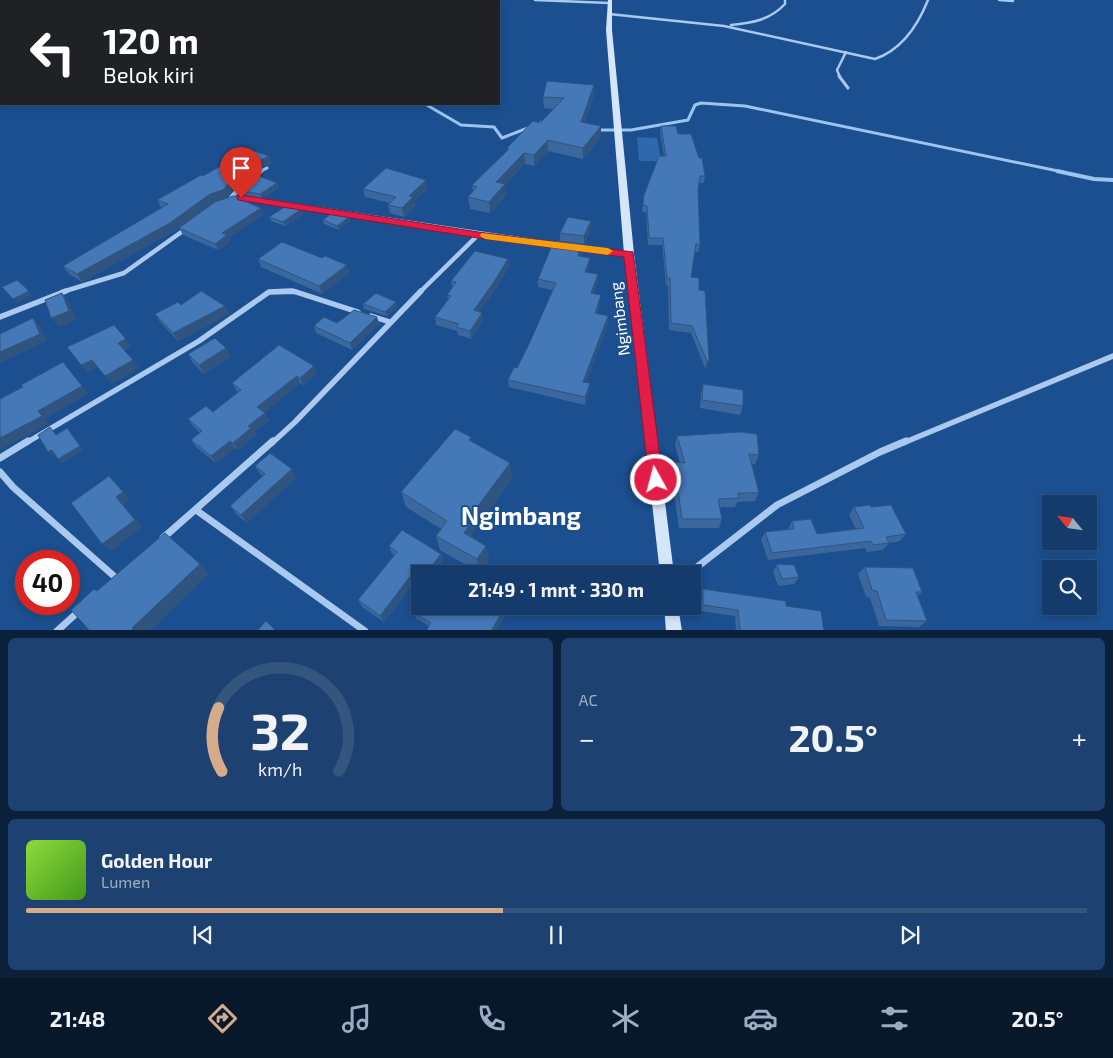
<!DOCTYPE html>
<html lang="id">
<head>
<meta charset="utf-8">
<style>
  body { margin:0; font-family:"Exo 2",sans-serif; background:#1d4271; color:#f1f3f6; height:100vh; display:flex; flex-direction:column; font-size:19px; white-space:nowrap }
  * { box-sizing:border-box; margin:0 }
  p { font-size:16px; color:#9dadc1 }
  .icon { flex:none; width:28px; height:28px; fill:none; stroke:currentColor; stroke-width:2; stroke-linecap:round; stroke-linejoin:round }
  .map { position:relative; height:630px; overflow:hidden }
  .drawer { display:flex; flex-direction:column; gap:8px; padding:8px; background:#0b203b; flex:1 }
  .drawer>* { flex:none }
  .banner { position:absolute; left:0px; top:0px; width:500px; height:105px; box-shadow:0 2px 8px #0003,0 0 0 1px #33557e; background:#202124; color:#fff; overflow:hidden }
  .needle { width:32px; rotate:299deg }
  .buttons { position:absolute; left:1042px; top:495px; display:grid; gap:10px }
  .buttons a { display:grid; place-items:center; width:55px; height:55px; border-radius:0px; background:#143b6b; box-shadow:0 2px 8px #0003,0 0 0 1px #33557e; font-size:25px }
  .speed { position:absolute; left:15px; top:550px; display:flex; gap:10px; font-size:25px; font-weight:700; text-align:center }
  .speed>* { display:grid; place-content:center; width:65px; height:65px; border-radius:50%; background:#143b6b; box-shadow:0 2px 8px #0003,0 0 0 1px #33557e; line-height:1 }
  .speed .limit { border:8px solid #d22; background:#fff; color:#111 }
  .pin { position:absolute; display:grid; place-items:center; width:42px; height:42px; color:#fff; margin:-51px -21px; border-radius:50% 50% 50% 0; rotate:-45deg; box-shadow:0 0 5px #0007 }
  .pin .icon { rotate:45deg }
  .me { position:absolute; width:55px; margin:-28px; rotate:353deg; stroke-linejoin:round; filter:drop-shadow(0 0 4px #0008) }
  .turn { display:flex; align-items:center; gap:18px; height:105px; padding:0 20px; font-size:22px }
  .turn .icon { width:65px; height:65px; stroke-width:2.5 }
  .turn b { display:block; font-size:35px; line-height:42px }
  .big { font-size:38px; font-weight:700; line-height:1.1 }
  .drawer .widget { flex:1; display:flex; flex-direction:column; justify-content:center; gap:8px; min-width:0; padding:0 18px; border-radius:8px; background:#1d4271 }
  .drawer .dial { align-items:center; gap:0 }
  .dial svg { height:130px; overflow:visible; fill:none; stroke:#33557e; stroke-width:7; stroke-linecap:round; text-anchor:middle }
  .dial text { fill:#f1f3f6; stroke:none }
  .song { display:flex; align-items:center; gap:15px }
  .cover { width:60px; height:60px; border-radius:8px; background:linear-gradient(135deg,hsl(90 70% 55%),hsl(100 70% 35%)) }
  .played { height:5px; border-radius:2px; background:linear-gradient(90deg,#d6ab8b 45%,#33557e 45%) }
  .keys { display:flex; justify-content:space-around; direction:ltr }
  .heat { display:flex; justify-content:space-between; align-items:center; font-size:28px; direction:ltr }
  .drawer .tiles { flex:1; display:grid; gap:8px; grid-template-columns:1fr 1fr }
  .widget:last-child { grid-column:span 2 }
  .trip { position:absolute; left:411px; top:565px; width:290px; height:50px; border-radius:0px; background:#143b6b; box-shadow:0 2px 8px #0003,0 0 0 1px #33557e; font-weight:700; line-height:50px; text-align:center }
  .tabs { display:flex; height:80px; justify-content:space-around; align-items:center; background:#08182b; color:#9dadc1 }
  .tabs .icon { width:35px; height:35px }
  .tabs .on { color:#d6ab8b }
  .tabs b { font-size:22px; color:#f1f3f6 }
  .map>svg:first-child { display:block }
</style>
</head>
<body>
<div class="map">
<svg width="1113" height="631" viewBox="0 0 1113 631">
  <rect width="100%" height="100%" fill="#1b4f8f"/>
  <path fill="#2e69ad" d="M637 137 657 138 661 161H639Z"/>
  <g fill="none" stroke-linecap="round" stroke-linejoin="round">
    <path stroke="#9cc4f0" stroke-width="3" d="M425 104 461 125 494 127 502 138 546 121
      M595 130H631L688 120 695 105 701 103 745 106 1063 172"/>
    <path stroke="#9cc4f0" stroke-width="4" d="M1057 171 1094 179 1113 180"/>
    <path stroke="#a9c9ee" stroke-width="2.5" d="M535 0 609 3
      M999 0 1013 1
      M53 1 55 0
      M609 14 724 26 875 59C901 50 918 25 928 0
      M731 25C752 23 770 20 785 4V0
      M840 77 837 70 846 52"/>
    <path stroke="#a9c9ee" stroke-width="3" d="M839 76 848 88
      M259 172 267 168"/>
    <path stroke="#a9c9ee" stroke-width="4.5" d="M244 198 559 245
      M230 199 246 180 261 171
      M575 247 629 254
      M62 292 124 273 187 228
      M269 292H297
      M420 292 478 235"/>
    <path stroke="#a9c9ee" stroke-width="5.5" d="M293 291 358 312
      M371 316 390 322
      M0 317 66 291
      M26 443 199 341 269 292 291 291
      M272 443 295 422 421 291
      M903 443 1113 356"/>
    <path stroke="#a9c9ee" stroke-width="7" d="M0 458 28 441
      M0 472 13 487 115 577
      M196 510 365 631
      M163 538 273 441
      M688 574 777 505 880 452 906 441
      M57 631 79 611"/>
    <path fill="#d6e6fa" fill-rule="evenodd" d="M608 0H612V30L634 254 674 574H660L624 254 606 30Z
      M664 606H678L682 631H666Z"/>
  </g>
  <path fill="#3a679d" d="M58 0H145L143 1H58Z
    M594 85V95L585 122 601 137 583 159 548 151 534 166 525 164 505 184 506 196 490 213 470 209 468 197 473 191 472 185 507 151V148L540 123 554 109 544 108 543 97Z
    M661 126 678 134 705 176 704 183H699L698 189 700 245 698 252H695L691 277 699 290 709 361 707 368H705L691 333 669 330 668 285H666L662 245H648L646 212H642L644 195 664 156 660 132Z
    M269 156 271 163 244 177 227 197 214 202 174 231 82 282 69 274 63 266 163 208 161 207 157 200 203 176 232 165Z
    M277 183 279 187 262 198 239 195 237 190Z
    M427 188 414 201 415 206 404 217 390 213 388 205 390 203 365 197 363 189Z
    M249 198 251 204 264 214 228 238 230 242 218 250 183 235 179 228Z
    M303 214 285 226 271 221 269 217Z
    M349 217 350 221 339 230 324 224 323 220Z
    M591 230 584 244 560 241V233Z
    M581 252 580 256 590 266 587 272 598 282 593 293 600 303 597 314 608 316V324L586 383 589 391 585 405 509 387 508 380 517 368 529 344 553 290 538 287V279Z
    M258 259 350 272 322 294 261 267Z
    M508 259 509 267 495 290 479 312 483 321 471 339 458 335 457 331 436 325 435 317 448 300 447 295 452 287 451 281Z
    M396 302 397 307 387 316 364 309 363 304Z
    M225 306 229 314 178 341 160 322 155 314Z
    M337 323H379L352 350 316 333 314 326Z
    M188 354 231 357 204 374 193 363Z
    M317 373 303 385 300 383 264 412 269 420 254 432 256 435 238 450 235 448 216 463 196 447 191 440 200 433 193 426 188 419 213 412 238 392 236 390 232 383Z
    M703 384 743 406 740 415 700 408 701 393Z
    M677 436 759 455 755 464H752L759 493 755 501 737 502 735 507H720L722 519 719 528H679L671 471 674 462 680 463 675 445Z
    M472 442 512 479 472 533 473 538 486 546 489 560 480 573 440 550 436 536 441 529 406 507 401 492Z
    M255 466 296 478 247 523 236 514 230 506 263 476 260 474Z
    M854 507H871L906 534 900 541 889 543 883 550 867 552 865 548 768 560 761 539 765 532 788 529 792 521 817 534 856 529 849 515Z
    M389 546 441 554 443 561 434 574 421 573 384 622 362 607 358 600 394 555 392 554Z
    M777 564 799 577 794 584 778 586 773 572Z
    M865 567 922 592 918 596 927 621 919 627 879 626 870 598 866 597 858 574Z
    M703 589 786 606 824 631H736L735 616 700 611V596Z
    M414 613H507L429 626 417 619Z"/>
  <path fill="#305480" d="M137 0H145L143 1H134Z
    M594 85V95L581 133V122Z
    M601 126V137L583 159V148Z
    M548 140V151L534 166V155Z
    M524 153 525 164 497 193 496 182Z
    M269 156 271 163 244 177 227 197 214 202 174 231 82 282 77 274 241 169Z
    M426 180 427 188 414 201 415 206 404 217 402 208 409 196Z
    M277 183 279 187 262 198 260 194Z
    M505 184 506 196 490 213 489 202Z
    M249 198 252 205 244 201Z
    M261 208 264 214 228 238 230 242 218 250 215 244 222 233Z
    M301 209 303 214 285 226 283 222Z
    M349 217 350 221 339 230 337 226Z
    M591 221V230L584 244V236Z
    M581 244V252L577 264 578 256Z
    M590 258V266L584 279 585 272Z
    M508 259 509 267 495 290 475 318 474 310Z
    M347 265 350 272 322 294 319 286Z
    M598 274V282L591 301V293Z
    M29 291 32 296 17 303 13 299Z
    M62 293 69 302 76 320 59 327 51 318Z
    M601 295 600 303 594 321 595 313Z
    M396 302 397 307 387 316 385 312Z
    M225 306 229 314 178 341 173 333Z
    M482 313 483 321 471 339 470 331Z
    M608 316V324L583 390V382Z
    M377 317 379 323 352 350 350 343Z
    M33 318 40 326 47 341 0 363V352Z
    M126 339 131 347 124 351 118 343Z
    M226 348 231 357 204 374 199 365Z
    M92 360 98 367 88 373 81 365Z
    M133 360 139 368 112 384 105 376Z
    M707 361H709L707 368H705Z
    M63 362 88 394 45 419 49 424 0 450V438L38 411Z
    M314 366 317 373 303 385 300 378Z
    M297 376 300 383 262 415 257 407Z
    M590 383 589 391 585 405V397Z
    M265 413 269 420 254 432 256 435 238 450 233 443 248 426Z
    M67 428 71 432 84 450 63 463 58 459Z
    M230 441 235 448 216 463 211 456Z
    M52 450 56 454 53 456 48 452Z
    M510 463 512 479 472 533 473 539 464 533 466 522Z
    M292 469 296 478 247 523 241 515Z
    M109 476 130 499 123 504 142 527 111 551 102 544 116 497Z
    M486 546 489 560 480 573 477 559Z
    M441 554 443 561 434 574H428L427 572Z
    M200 564 209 574 150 631H132V628Z
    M418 566 421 573 384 622 380 616Z
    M506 606 507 613 496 631H491Z"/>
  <path fill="#4478b7" stroke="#305480" d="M71 0H137L134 1H68Z
    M547 81 594 85 581 122 601 126 583 148 548 140 534 155 524 153 496 182 505 184 489 202 468 197 477 187 472 185 509 149 507 148 533 121 540 123 564 98 543 97Z
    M661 126H676L678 134H691L699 158H702L705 176H700L698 189 700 245 696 244 691 277 699 278V290L705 291 709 361H707L692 326 671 323 670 278H667L663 238H649L647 206 643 205 644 195 659 156H666Z
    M254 151 269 156 241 169 223 190 210 194 170 223 77 274 63 266 168 204 157 200 201 175 203 176 226 163 232 165Z
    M386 168 426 180 409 196 413 197 402 208 388 205 396 197 363 189Z
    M254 174 277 183 260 194 237 190 247 179Z
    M233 196 249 198 244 201 261 208 222 233 227 235 215 244 179 228 215 202Z
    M286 206 301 209 283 222 269 217Z
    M332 213 349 217 337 226 323 220Z
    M568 217 591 221 584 236 560 233Z
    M557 241 581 244 578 256 590 258 585 272 598 274 591 293 601 295 595 313 608 316 583 382 590 383 585 397 508 380 514 367 517 368 529 344 556 283 538 279 553 243Z
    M282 242 322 258 325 256 347 265 319 286 258 259Z
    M475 251 508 259 494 282 474 310 482 313 470 331 456 327 459 324 435 317 451 296 447 295 456 282 451 281Z
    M17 280 29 291 13 299 2 287Z
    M201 291 225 306 173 333 155 314 178 302 181 305Z
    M62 293 69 311 51 318 45 300Z
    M376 293 396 302 385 312 363 304Z
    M354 310 377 317 350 343 314 326 324 317 337 323Z
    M33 318 40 334 0 352V334Z
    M114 325 126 339 118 343 133 360 105 376 92 360 81 365 67 347Z
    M215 338 226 348 199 365 188 354Z
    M279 345 314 366 300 378 297 376 257 407 265 413 248 426 251 428 233 443 230 441 211 456 191 440 202 431 188 419 206 406 213 412 241 390 232 383Z
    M63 362 82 386 38 411 42 416 0 438V399L23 387 21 385Z
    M703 384 743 390V406L702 400Z
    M50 427 56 435 67 428 80 446 58 459 52 450 48 452 38 435Z
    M455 429 471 437 469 440 510 463 466 522 470 525 464 533 486 546 477 559 436 536 447 521 401 492Z
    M741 432 757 434 759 455 749 454 759 493H738L739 498 718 499 722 519H682L674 462 685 463 677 436Z
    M270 453 292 469 241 515 230 506 265 474 255 466Z
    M109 476 123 492 116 497 135 520 102 544 71 503Z
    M870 505 871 507 891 505 906 534 886 537 889 543 873 545 871 541 772 553 765 532 794 529 792 521 811 519 817 534 864 528 854 507Z
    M402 530 441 554 427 572 418 566 380 616 358 600 397 552 389 546Z
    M165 533 200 564 132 628 133 629 132 631H90L71 610 94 589 97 591Z
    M777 564 794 565 799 577 782 579Z
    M865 567 913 568 922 592H916L927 621 886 620 877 591 872 590Z
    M703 589 786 601V606L821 611 824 631H740L738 610 703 605Z
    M420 604V606H506L491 631H426L431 623 414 613Z
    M266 621 276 631H257Z"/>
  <path fill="#e11d48" stroke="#92132f" d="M241 195 478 232 633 252 663 480 661 484 656 486 651 484 649 480 624 257 478 238 238 200 237 198Z"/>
  <path fill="#f59e0b" d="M481 233 608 248 613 251 608 255 485 239 480 236Z"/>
  <g text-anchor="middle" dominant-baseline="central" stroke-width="4" stroke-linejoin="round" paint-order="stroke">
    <g font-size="16" fill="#fff" stroke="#1b4f8f">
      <text transform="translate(619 319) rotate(-97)">Ngimbang</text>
    </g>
    <g font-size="25" font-weight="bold" fill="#fff" stroke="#1b4f8f">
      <text x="521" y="515">Ngimbang</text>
    </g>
  </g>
</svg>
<div class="buttons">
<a><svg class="needle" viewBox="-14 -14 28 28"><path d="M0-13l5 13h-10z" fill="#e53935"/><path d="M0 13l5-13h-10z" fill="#9dadc1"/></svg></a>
<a><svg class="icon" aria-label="search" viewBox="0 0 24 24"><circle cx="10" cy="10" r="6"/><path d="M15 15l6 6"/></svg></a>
</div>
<div class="speed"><div class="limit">40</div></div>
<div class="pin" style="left:241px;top:198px;background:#d93025"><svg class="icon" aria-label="arrive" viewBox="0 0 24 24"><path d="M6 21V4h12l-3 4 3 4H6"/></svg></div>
<svg class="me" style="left:656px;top:480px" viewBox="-20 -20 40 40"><circle r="17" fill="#e11d48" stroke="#fff" stroke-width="3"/><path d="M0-11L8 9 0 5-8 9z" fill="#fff"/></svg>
<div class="trip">21:49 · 1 mnt · 330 m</div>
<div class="banner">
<div class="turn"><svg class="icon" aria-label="left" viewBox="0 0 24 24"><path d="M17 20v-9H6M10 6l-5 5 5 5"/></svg><div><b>120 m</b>Belok kiri</div></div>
</div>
</div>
<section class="drawer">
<div class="tiles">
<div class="widget dial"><svg viewBox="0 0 100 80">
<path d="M14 69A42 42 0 1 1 86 69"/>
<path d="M14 69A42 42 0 0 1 12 30" stroke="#d6ab8b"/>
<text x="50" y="56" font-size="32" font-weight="700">32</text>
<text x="50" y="72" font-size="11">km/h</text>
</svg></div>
<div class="widget"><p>AC</p>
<div class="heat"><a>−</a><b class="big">20.5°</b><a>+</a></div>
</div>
<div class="widget">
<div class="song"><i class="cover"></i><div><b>Golden Hour</b><p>Lumen</p></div></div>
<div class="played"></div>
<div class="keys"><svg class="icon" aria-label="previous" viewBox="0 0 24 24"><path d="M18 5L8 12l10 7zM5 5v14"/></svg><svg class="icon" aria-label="pause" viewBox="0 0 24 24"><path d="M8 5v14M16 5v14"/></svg><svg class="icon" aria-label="next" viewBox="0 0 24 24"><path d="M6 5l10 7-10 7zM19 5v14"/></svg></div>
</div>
</div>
</section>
<nav class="tabs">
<b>21:48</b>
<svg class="icon on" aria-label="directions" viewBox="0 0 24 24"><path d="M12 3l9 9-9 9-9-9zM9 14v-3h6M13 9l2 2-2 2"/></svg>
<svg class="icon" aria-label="music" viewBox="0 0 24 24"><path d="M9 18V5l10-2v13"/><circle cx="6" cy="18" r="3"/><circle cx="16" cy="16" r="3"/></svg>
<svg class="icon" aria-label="phone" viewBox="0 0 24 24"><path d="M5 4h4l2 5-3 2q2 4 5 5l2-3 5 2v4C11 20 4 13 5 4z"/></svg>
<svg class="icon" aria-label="climate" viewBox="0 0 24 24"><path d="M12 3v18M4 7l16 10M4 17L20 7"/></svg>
<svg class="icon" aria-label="car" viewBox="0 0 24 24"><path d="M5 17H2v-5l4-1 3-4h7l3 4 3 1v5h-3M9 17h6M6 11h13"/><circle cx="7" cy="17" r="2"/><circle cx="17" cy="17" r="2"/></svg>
<svg class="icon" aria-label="filters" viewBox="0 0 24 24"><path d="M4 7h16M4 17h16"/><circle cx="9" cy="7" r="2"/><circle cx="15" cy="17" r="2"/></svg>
<b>20.5°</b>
</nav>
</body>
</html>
